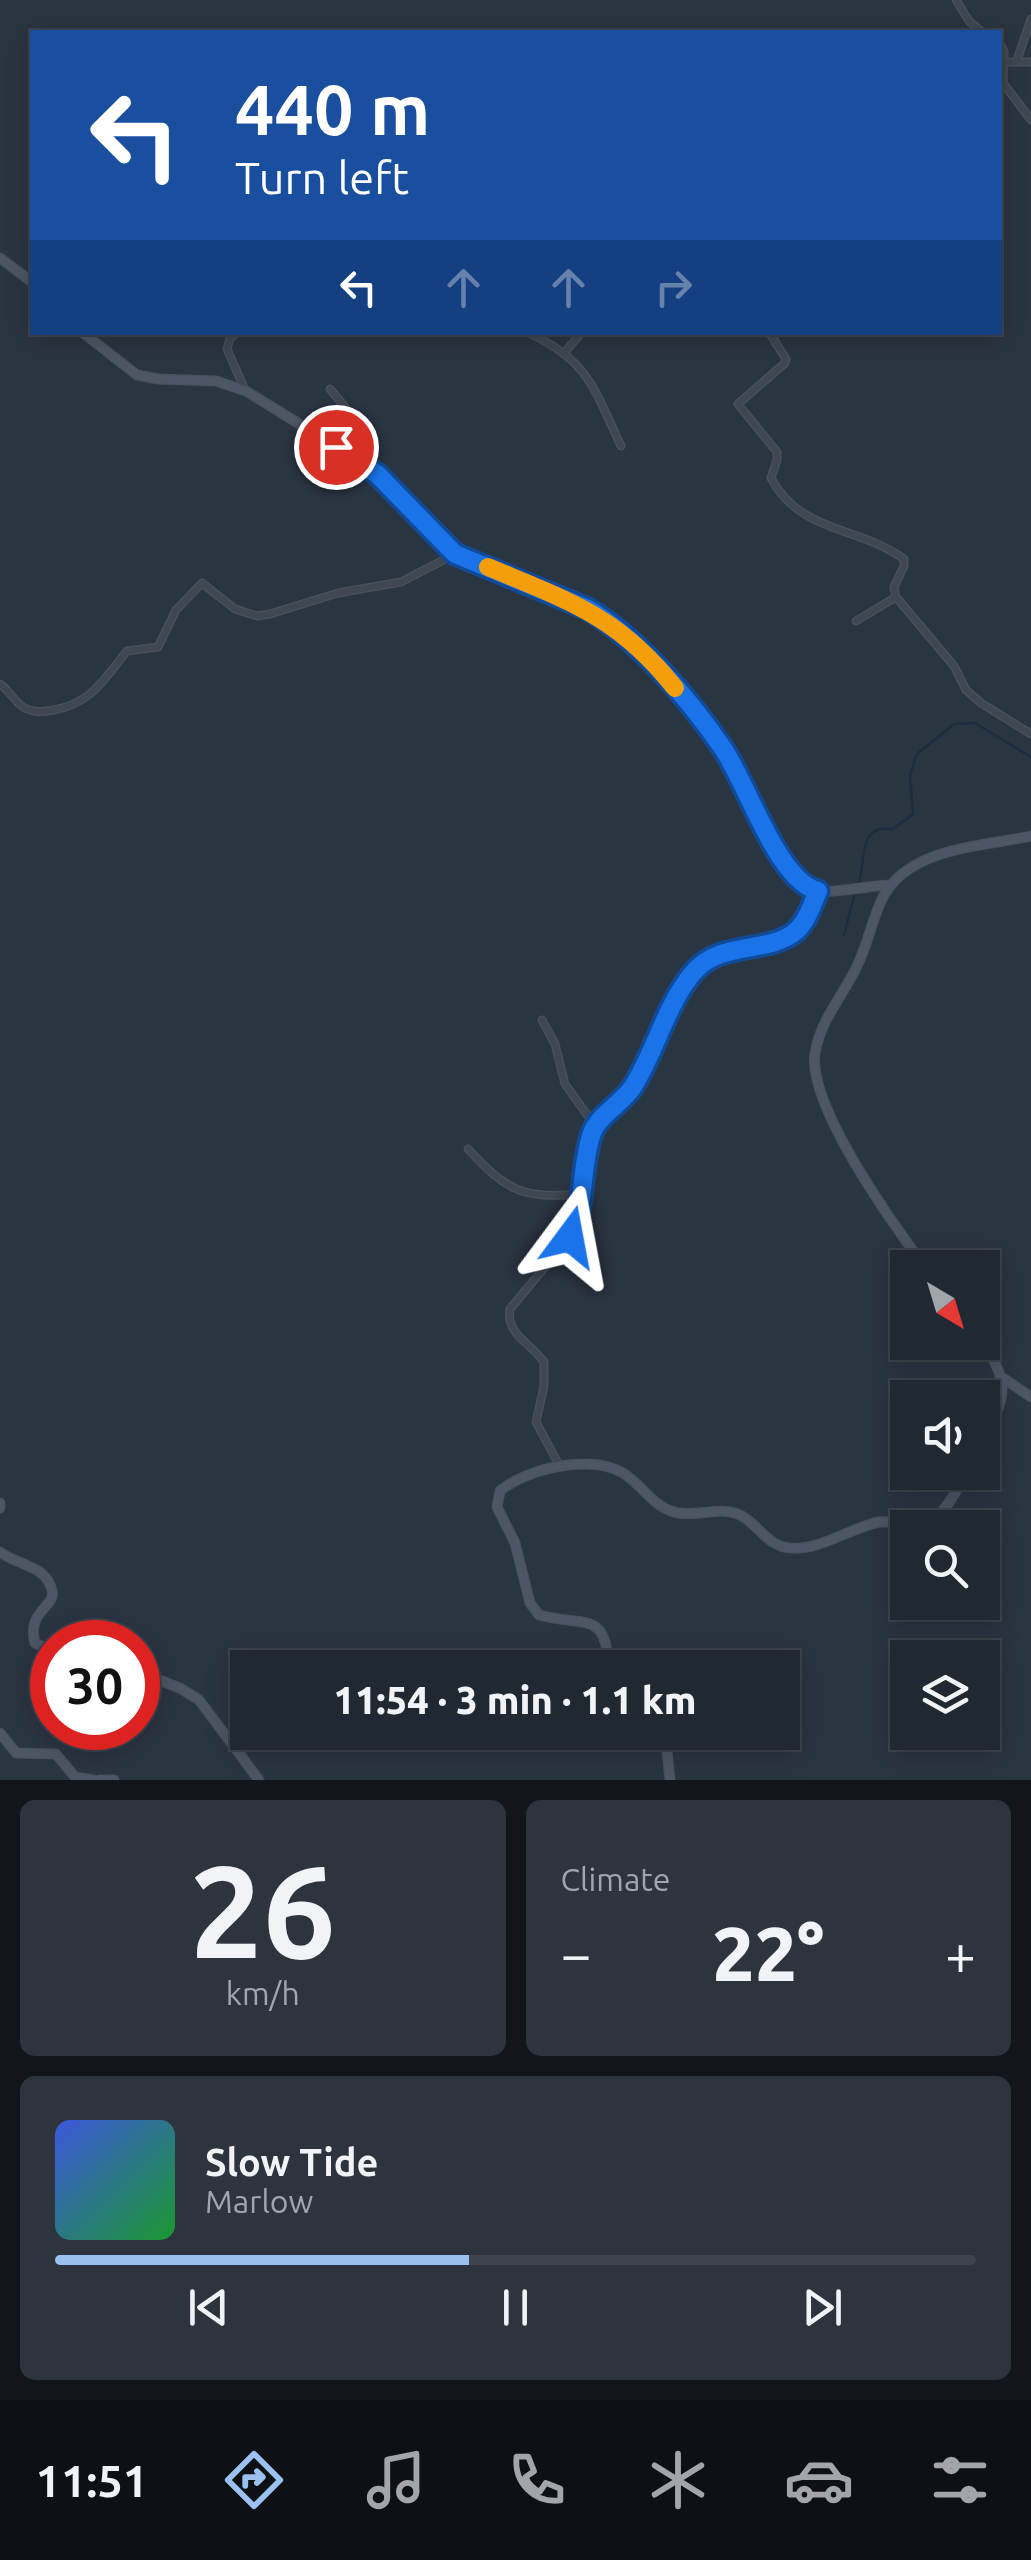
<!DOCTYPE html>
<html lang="en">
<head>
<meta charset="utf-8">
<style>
  body { margin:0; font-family:Ubuntu,sans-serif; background:#2d343e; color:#f1f3f6; height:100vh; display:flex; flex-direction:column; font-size:38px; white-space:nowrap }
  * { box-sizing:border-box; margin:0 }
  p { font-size:32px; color:#a2a6ac }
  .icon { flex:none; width:55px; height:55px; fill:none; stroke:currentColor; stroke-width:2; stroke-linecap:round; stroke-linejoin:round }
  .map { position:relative; height:1780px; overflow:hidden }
  .sheet { display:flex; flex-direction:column; gap:20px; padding:20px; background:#12161c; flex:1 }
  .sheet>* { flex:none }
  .top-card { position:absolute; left:30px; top:30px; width:972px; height:305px; border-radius:0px; box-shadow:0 5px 25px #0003,0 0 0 2px #3d444d; background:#1a4fa0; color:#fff; overflow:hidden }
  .needle { width:65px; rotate:142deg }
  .buttons { position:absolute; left:890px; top:1250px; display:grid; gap:20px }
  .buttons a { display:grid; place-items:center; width:110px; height:110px; border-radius:0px; background:#202832; box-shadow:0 5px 25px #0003,0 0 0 2px #3d444d; font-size:50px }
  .speed { position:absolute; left:30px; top:1620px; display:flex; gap:20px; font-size:50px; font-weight:700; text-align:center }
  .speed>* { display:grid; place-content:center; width:130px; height:130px; border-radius:50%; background:#202832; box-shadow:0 5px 25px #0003,0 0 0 2px #3d444d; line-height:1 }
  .speed .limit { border:15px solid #d22; background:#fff; color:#111 }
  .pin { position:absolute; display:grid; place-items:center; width:85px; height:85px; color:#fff; margin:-42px; border:5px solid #fff; border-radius:50%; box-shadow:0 2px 10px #0007 }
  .me { position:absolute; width:110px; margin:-55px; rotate:13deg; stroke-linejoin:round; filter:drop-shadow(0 0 8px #0008) }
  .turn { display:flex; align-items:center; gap:35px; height:210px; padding:0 40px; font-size:45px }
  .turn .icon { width:130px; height:130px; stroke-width:2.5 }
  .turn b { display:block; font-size:70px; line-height:85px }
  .lanes { display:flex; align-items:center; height:95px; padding:0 40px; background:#0003; justify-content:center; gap:50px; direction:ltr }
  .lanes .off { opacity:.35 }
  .big { font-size:75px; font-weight:800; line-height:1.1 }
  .sheet .widget { flex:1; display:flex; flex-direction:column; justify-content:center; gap:15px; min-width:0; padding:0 35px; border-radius:15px; background:#2d343e }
  .sheet .dial { align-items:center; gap:0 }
  .dial b { font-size:130px; line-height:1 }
  .song { display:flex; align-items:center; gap:30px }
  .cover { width:120px; height:120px; border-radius:15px; background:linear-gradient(135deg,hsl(230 70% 55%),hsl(130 70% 35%)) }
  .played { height:10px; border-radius:5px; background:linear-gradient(90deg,#9bc1f1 45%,#3d444d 45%) }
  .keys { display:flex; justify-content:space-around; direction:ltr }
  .heat { display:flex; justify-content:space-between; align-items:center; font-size:55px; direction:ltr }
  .sheet .tiles { flex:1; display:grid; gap:20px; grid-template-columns:1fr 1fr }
  .widget:last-child { grid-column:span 2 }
  .trip { position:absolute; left:230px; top:1650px; width:570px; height:100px; border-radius:0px; background:#202832; box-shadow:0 5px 25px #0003,0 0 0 2px #3d444d; font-weight:800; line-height:100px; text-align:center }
  .dock { display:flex; height:160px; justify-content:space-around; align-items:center; background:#0d1014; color:#a2a6ac }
  .dock .icon { width:70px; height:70px }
  .dock .current { color:#9bc1f1 }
  .dock b { font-size:45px; color:#f1f3f6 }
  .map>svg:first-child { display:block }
</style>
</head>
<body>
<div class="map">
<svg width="1031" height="1780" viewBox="0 0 1031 1780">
  <rect width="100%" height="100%" fill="#2a3542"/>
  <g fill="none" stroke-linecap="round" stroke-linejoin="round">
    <path stroke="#1d2d40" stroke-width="2.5" d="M858 885C867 862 856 823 893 829L913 814 910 775 917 754 954 724 975 723 1031 757
      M844 935 855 893"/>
    <g stroke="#47505b" stroke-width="9">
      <path id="street" d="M956 0 969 21 982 32
        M1000 44 1004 52 1003 83 1031 120
        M1017 60 1031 19
        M1004 62H1031
        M237 332 230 338 227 349 245 390
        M527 332C588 360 594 388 621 446
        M769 332 786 359 785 363 738 404 777 452V460L771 478C801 534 859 526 904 559V566L894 587 896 597 954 666 966 690 981 703 1031 734
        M565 352 582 332
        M330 389 355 419 336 446
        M856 621 896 597
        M0 684C9 690 14 701 23 707 33 713 43 712 54 710 92 703 104 679 127 651L158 647 176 610 202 583 235 609 257 616 270 614 338 593 401 582 455 554
        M542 1020 555 1044 565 1084 595 1126
        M468 1149C507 1191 522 1199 581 1194
        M559 1465 536 1422 544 1386V1362C532 1344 505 1334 510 1309L570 1237 578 1217 582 1174 595 1126 623 1101 637 1081 691 974 718 954 778 939 796 931 818 891"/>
    </g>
    <g stroke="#47505b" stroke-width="11">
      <path id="secondary" d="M0 258 32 282
        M82 332 137 375 158 379 216 381 246 391 369 467 455 554 588 609C640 640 702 712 733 764 749 791 782 876 807 888 824 897 869 885 890 885
        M926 1268C894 1226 807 1105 815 1053 821 1018 844 995 858 964 868 943 872 920 882 899 908 847 981 847 1031 836
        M982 1341C1013 1388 1004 1396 982 1445
        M1003 1378 1031 1397
        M0 1503V1508
        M0 1552C16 1565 47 1565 52 1591 56 1607 26 1611 35 1643L52 1651
        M608 1668C608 1609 582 1627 539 1615L530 1603 515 1543 497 1507 500 1491C527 1468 591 1454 623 1473 641 1484 651 1504 671 1511 693 1519 719 1505 740 1515 759 1524 766 1546 790 1548 819 1551 850 1528 879 1522 890 1520 898 1525 908 1526 940 1528 953 1496 967 1472
        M138 1672 180 1688 199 1700 259 1780
        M654 1732 667 1751 670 1780
        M0 1733 16 1753 56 1754 75 1777 93 1780
        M99 1780H114"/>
    </g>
    <use href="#street" stroke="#3e4752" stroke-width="6"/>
    <use href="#secondary" stroke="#4c5664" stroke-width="9"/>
  </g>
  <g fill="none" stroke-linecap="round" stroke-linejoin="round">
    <g stroke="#114b97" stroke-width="25">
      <path id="route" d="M336 447 377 474 455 554 588 609C638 639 689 699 722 747 747 782 777 881 818 891 812 905 807 921 796 931 768 955 720 939 692 974 665 1007 655 1053 632 1088 621 1104 598 1116 592 1133 580 1167 586 1205 570 1237"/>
    </g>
    <use href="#route" stroke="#1a73e8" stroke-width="18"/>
    <path stroke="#f59e0b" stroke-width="18" d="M488 567C569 601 618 616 675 688"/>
  </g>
</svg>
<div class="buttons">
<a><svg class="needle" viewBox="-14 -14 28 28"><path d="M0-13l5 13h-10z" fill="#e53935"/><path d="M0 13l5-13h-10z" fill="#a2a6ac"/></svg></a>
<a><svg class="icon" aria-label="sound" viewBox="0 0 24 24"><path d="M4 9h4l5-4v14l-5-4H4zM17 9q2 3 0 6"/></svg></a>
<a><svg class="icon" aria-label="search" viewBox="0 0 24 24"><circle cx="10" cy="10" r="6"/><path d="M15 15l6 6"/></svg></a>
<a><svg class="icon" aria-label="layers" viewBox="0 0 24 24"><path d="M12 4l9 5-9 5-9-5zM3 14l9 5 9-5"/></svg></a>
</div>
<div class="speed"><div class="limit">30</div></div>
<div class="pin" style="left:336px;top:447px;background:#d93025"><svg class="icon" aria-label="arrive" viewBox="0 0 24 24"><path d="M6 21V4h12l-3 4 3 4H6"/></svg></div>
<svg class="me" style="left:570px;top:1237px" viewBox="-20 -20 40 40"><path d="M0-17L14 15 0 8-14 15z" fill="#1a73e8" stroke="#fff" stroke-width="4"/></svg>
<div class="trip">11:54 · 3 min · 1.1 km</div>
<div class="top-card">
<div class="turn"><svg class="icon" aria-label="left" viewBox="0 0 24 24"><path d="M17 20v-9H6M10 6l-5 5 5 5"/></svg><div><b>440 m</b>Turn left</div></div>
<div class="lanes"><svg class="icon" aria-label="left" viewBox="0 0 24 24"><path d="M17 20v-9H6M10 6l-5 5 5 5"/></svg><svg class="icon off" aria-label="ahead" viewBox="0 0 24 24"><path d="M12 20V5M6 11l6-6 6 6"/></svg><svg class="icon off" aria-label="ahead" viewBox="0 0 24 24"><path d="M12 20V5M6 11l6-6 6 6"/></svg><svg class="icon off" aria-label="right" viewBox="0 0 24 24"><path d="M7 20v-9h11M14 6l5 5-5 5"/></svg></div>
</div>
</div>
<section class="sheet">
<div class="tiles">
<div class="widget dial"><b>26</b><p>km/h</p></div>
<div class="widget"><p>Climate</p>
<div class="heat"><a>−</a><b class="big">22°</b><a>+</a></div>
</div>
<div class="widget">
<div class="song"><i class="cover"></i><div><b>Slow Tide</b><p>Marlow</p></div></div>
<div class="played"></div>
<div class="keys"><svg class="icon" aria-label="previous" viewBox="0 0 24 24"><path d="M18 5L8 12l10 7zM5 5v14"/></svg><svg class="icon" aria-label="pause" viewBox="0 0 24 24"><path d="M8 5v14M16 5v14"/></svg><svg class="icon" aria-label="next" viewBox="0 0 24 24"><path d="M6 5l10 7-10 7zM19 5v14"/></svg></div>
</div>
</div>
</section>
<nav class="dock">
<b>11:51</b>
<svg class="icon current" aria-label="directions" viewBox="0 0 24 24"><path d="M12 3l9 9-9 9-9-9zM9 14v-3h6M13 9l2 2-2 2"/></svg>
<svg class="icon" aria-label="music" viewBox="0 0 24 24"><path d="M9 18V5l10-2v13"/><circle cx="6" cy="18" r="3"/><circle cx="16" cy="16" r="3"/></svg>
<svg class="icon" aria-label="phone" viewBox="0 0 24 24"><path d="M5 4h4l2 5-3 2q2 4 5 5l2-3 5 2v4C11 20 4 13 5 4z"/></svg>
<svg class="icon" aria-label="climate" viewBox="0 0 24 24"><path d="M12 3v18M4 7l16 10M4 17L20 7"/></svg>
<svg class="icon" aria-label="car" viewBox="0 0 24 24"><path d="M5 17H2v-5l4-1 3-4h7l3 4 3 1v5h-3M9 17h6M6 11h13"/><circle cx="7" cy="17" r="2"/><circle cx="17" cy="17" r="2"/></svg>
<svg class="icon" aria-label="filters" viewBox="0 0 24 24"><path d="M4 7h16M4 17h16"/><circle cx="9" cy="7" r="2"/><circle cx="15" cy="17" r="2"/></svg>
</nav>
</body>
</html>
